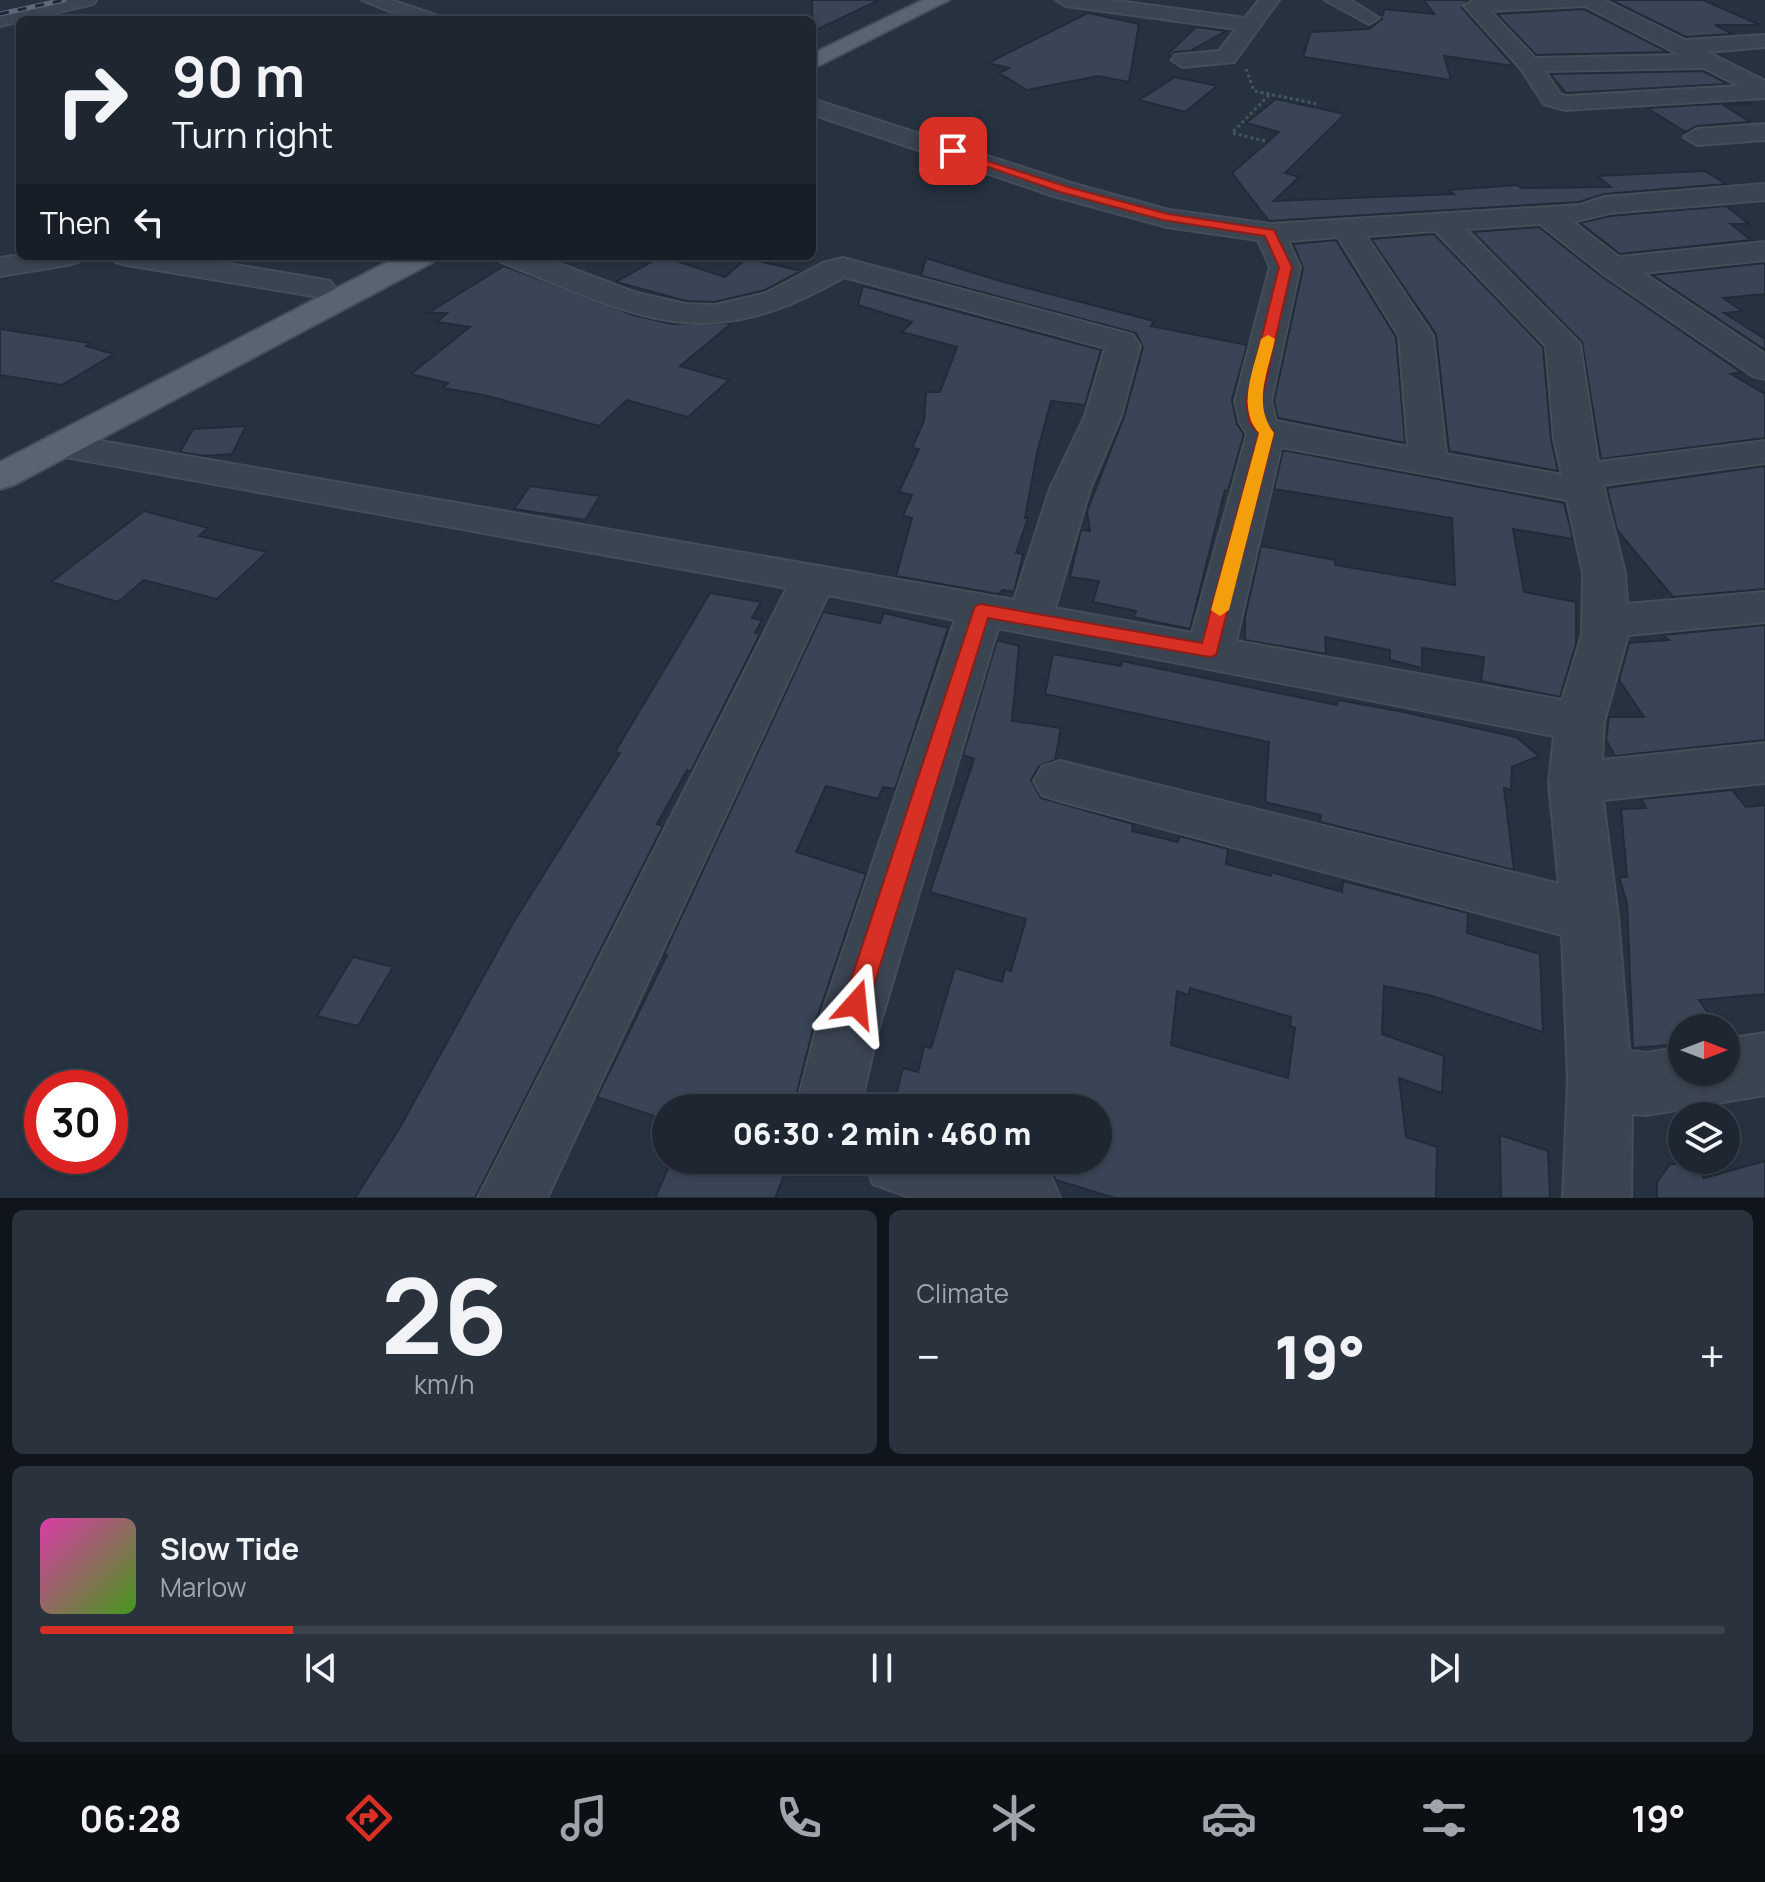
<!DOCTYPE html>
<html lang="en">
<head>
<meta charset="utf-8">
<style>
  body { margin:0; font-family:Manrope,sans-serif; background:#2a323d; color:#f1f3f6; height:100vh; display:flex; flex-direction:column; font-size:30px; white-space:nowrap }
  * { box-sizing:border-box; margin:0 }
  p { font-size:26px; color:#a0a5ab }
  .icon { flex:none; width:44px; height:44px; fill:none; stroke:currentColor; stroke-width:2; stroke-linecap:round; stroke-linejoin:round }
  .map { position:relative; height:1198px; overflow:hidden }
  .details { display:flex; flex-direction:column; gap:12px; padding:12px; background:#10151b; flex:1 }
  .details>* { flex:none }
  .hud { position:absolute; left:16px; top:16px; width:800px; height:244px; border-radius:12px; box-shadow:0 2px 6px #0004,0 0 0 2px #3b434d; background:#1d2631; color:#f1f3f6; overflow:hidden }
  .needle { width:52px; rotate:90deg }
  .buttons { position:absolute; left:1668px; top:1014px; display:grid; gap:16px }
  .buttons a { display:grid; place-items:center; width:72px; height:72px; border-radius:50%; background:#1d2631; box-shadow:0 2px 6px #0004,0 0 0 2px #3b434d; font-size:40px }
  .speed { position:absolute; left:24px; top:1070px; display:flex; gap:16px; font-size:40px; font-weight:700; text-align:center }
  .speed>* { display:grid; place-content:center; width:104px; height:104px; border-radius:50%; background:#1d2631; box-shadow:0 2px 6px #0004,0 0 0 2px #3b434d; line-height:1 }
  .speed .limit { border:12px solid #d22; background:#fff; color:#111 }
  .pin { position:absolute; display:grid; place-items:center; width:68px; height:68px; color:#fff; margin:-34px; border-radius:16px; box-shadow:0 4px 12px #0006 }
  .me { position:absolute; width:88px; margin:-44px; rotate:18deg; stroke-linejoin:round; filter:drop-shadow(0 0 6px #0008) }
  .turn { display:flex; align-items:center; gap:28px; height:168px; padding:0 24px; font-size:36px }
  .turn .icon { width:104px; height:104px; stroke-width:2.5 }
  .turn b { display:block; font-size:56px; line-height:68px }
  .then { display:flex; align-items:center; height:76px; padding:0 24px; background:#0003; gap:16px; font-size:30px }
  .big { font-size:60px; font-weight:800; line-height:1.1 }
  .details .card { flex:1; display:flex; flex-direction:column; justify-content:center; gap:12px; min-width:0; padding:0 28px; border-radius:12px; background:#2a323d }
  .details .dial { align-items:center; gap:0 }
  .dial b { font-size:104px; line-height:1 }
  .song { display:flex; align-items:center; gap:24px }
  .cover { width:96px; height:96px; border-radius:12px; background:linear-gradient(135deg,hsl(320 70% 55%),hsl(100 70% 35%)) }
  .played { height:8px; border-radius:4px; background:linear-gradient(90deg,#d93025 15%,#3b434d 15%) }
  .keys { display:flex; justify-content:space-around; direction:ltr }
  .heat { display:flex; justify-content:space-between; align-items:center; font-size:44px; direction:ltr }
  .details .tiles { flex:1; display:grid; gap:12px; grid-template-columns:1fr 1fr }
  .card:last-child { grid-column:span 2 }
  .trip { position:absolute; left:652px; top:1094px; width:460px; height:80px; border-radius:40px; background:#1d2631; box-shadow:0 2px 6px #0004,0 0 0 2px #3b434d; font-weight:800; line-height:80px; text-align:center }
  .tabs { display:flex; height:128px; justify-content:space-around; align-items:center; background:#0c0f14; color:#a0a5ab }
  .tabs .icon { width:56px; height:56px }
  .tabs .current { color:#d93025 }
  .tabs b { font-size:36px; color:#f1f3f6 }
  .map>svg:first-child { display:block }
</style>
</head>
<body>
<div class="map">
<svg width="1765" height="1198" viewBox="0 0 1765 1198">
  <rect width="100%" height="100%" fill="#273241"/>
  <path fill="#394557" stroke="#222b38" stroke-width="2" fill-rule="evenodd" d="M812 0H879L812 32Z
    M1424 0H1468L1462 8 1514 66 1444 56 1451 80 1303 57 1311 32 1369 29 1382 19 1379 15H1383L1384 9 1434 14Z
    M1611 0H1703L1760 25H1715L1733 34 1686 37Z
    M1584 9 1668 52 1536 55 1497 14Z
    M1088 13 1139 24 1129 82 1098 76 1027 90 999 73 1009 68 988 63Z
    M1196 27 1226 31 1190 51 1175 52 1170 57 1168 54Z
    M1703 71 1728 84 1566 93 1550 74Z
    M1175 77 1217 86 1185 112 1139 100Z
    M1276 99 1345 114 1285 173 1299 177 1274 201 1454 194 1449 190 1517 185 1522 188 1611 187 1597 176 1705 171 1726 184 1604 194 1579 202 1269 221 1232 173 1279 132 1246 123Z
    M1748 102 1751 104H1722L1750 122 1697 126 1686 132 1647 108Z
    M1726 206 1749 224H1731L1751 240 1620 254 1580 223 1610 216Z
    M1539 227 1600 275 1741 372 1731 374 1765 394V438L1601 459 1582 342 1473 232Z
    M1434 234 1543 347 1551 439 1558 471 1449 451 1436 334 1371 239Z
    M1336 240 1396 337 1405 443 1278 418 1274 401 1303 268 1293 244Z
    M662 256 725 277 747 258 801 271 765 290 715 302 686 301 616 282Z
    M926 258 1000 281 1154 321 1151 326 1247 345 1232 400 1237 424 1244 434 1228 491 1225 490 1190 629 1133 617 1136 611 1093 602 1099 581 1070 577 1081 530 1090 531 1087 511 1124 417 1143 347 1136 333 921 276Z
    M1765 263V294L1723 298 1742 311 1724 313 1765 339V350L1652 275Z
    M504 266 633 315 672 324 732 323 680 366 729 380 688 417 627 400 599 426 484 395 443 388 448 383 411 374 470 327 437 322 447 313H428Z
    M863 286 1101 350 1085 405 1051 401 1037 453 1025 518H1028L1016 553 1023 554 1014 592 1003 590 998 594 896 576 912 518 903 516 912 495 899 492 919 449 912 448 924 421 926 392H940L957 347 902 332 912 322 858 305Z
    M0 329 90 343 86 346 114 354 62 385 0 375Z
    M246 426 232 454 204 456 180 452 193 429Z
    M1283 450 1564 503 1573 539 1513 529 1524 592 1576 602V644L1560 697 1481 681 1484 657 1422 648V668L1390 660V650L1325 637 1326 654 1245 640V616L1261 546 1335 560V565L1455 585 1452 518 1274 489Z
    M1765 466V589L1673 597 1617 530 1607 488Z
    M530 486 600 496 585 520 514 509Z
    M144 511 208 528 199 536 267 552 217 599 144 580 118 602 51 582Z
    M710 593 761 602 752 618 762 620 755 633 760 634 691 771 687 770 657 824 663 826 475 1198H355L399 1129 513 923 620 753 615 752Z
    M823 612 880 623 884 613 948 628 895 789 883 787 878 799 826 786 796 852 866 874 812 1033 793 1108H666V1120L597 1097 667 955 664 954Z
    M1765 625V740L1615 756 1606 740 1609 717H1644L1619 680 1629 643 1669 640 1663 635Z
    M997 640 1019 646 1012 721 1061 728 1055 760 1039 766 1031 780 1041 798 1133 824 1132 831 1178 842 1179 836 1228 849 1226 864 1271 876V872L1342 892 1343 881 1468 913 1467 933 1540 954 1543 1032 1429 995 1384 986 1382 1034 1444 1056 1442 1093 1399 1078 1406 1137 1437 1147 1436 1198H1115L1056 1180 1051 1171 1021 1160H1098V1108H893L903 1068 918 1072 924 1046 931 1048 955 968 1002 982 1005 969 1011 971 1026 919 930 892 974 759 963 755ZM1190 988 1291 1017 1290 1026 1295 1028 1288 1078 1171 1045 1177 991 1189 995Z
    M1053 654 1121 666 1122 661 1337 705 1338 700 1399 711 1516 737 1539 756 1512 767 1511 790 1504 788 1514 870 1320 822 1321 815 1265 802 1269 742 1045 694Z
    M1732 790 1746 807 1765 805V994L1699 1000 1719 1028H1682V1044L1633 1048 1627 903 1619 877H1627L1621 809 1646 808 1641 799Z
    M353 957 393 967 358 1026 317 1016Z
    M1500 1135 1548 1151 1550 1198H1501Z
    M672 1160H785L781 1168 786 1170 775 1198H655Z
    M1765 1161V1198H1657V1182L1670 1164 1693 1163 1704 1178Z"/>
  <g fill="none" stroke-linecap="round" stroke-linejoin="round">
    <g stroke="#454d5a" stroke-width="4">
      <path id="minor" d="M60 0H96L93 4 0 26V14Z
        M362 0H391L438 16 441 20H411Z
        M1056 0H1110L1245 18 1259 0H1279L1234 62 1183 67 1172 60 1175 55 1219 51 1236 29 1066 6Z
        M1325 0H1350L1379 18 1369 24Z
        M1474 0H1604L1685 40 1765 35V47L1707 52 1765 81V98L1565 110 1544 104 1521 69 1464 6ZM1585 6 1680 55 1535 58 1490 11ZM1704 68 1739 86 1566 96 1560 94 1545 71Z
        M812 99 1074 184 1169 210 1270 224 1580 205 1604 197 1765 184V200L1609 213 1573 222 1619 257 1765 242V260L1643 273 1765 354V379L1753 376 1602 273 1540 224 1466 229 1580 344 1598 462 1765 441V463L1603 485 1625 573 1627 604 1765 592V622L1628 635 1604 722 1602 760 1765 743V783L1603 800 1618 917 1629 1051 1647 1053 1682 1047V1072H1726V1039L1765 1033V1095L1647 1115 1632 1114 1631 1198H1563L1568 1079 1562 935 1060 801 1042 795 1034 781 1042 767 1060 761 1559 884 1549 783 1554 736 998 628 877 1034 860 1108H796L815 1034 955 620 828 595 547 1198H478L787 588 60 456 47 453 41 445 47 437 60 434 1014 600 1050 489 1085 416 1105 348 844 277C703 359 640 317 501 262L497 256H539L637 293 686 304 715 305 766 293 823 263 843 258 1133 335 1140 346 1121 416 1090 489 1055 608 1192 633 1247 434 1240 423 1235 401 1270 267 1258 240 1167 227 1054 196 812 114ZM1435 231 1546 346 1554 439 1562 475 1446 454 1433 336 1366 236ZM1338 237 1399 336 1408 447 1276 421 1271 401 1300 267 1288 241ZM1281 447 1567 500 1583 573 1582 635 1562 700 1236 641Z
        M1765 124V140L1697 145 1684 137 1697 129Z
        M20 255V256H82L78 262 67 265 0 276V258Z
        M112 256H182L319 279 330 281 335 288 330 295 319 297 127 265 116 262Z
        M864 1160H1013L1050 1174 1060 1198H912L873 1184Z"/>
    </g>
    <g stroke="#454d5a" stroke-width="4">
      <path id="major" d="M923 0H949L812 69V54Z
        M399 256H437L433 262 14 485 0 489V462Z"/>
    </g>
    <path stroke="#42575a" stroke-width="3" stroke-dasharray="3 3" stroke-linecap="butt" d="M1246 69 1254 91 1318 104
      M1265 141 1232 133 1269 95"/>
    <use href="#minor" fill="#3b4451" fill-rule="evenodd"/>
    <use href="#major" fill="#596371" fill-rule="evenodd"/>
    <g stroke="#5d6878" stroke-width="5">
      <path id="rail" d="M0 14 64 0"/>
    </g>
    <use href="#rail" stroke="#202936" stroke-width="3" stroke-dasharray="9" stroke-linecap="butt"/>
  </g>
  <path fill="#d93025" stroke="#8d1f18" stroke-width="2" d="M949 149 1068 187 1168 214 1274 230 1292 267 1261 401 1265 422 1274 433 1216 655 1210 657 988 618 868 1004 865 1012 856 1015 847 1012 843 1004 975 606 981 604 1202 643 1259 433 1250 423 1246 401 1279 267 1265 236 1163 220 1060 192 949 153Z"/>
  <path fill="#f59e0b" d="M1268 335 1275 339C1268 372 1252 404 1274 433L1229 610 1220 616 1211 610 1259 433C1236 407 1254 369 1261 339Z"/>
</svg>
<div class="buttons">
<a><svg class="needle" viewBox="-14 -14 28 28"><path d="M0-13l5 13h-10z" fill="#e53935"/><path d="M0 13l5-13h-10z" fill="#a0a5ab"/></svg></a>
<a><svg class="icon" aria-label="layers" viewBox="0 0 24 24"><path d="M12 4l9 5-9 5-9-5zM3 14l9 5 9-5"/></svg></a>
</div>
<div class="speed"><div class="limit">30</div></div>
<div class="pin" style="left:953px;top:151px;background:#d93025"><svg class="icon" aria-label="arrive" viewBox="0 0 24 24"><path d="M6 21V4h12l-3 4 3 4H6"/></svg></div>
<svg class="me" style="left:856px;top:1004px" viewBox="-20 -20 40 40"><path d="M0-17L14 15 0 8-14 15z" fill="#d93025" stroke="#fff" stroke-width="4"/></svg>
<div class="trip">06:30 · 2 min · 460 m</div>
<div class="hud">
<div class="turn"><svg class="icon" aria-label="right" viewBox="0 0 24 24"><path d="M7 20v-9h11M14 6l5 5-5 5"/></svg><div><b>90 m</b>Turn right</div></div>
<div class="then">Then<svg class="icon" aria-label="left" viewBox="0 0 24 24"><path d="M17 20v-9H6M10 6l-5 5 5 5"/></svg></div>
</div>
</div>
<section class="details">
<div class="tiles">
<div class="card dial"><b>26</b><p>km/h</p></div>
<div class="card"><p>Climate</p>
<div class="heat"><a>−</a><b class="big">19°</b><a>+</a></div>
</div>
<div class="card">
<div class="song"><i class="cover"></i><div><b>Slow Tide</b><p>Marlow</p></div></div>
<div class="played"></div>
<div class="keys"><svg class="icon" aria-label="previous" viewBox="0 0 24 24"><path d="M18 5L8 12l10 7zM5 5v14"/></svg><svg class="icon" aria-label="pause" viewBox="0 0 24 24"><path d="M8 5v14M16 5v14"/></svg><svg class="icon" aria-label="next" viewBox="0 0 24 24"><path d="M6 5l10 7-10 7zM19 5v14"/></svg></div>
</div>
</div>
</section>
<nav class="tabs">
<b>06:28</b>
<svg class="icon current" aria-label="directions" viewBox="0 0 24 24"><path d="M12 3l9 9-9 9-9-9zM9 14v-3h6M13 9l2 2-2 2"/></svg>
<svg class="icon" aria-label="music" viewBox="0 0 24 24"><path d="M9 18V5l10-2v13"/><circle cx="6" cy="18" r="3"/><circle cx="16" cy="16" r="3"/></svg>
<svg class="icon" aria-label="phone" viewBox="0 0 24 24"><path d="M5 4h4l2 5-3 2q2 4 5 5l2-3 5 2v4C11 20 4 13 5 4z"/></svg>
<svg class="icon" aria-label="climate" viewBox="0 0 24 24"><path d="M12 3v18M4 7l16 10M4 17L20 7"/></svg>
<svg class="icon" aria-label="car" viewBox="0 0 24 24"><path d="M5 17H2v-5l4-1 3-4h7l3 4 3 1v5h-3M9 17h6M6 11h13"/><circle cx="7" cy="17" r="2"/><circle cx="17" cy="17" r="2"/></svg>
<svg class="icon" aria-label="filters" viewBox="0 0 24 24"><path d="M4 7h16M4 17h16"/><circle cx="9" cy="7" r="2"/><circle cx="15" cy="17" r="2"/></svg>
<b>19°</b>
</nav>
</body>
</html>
